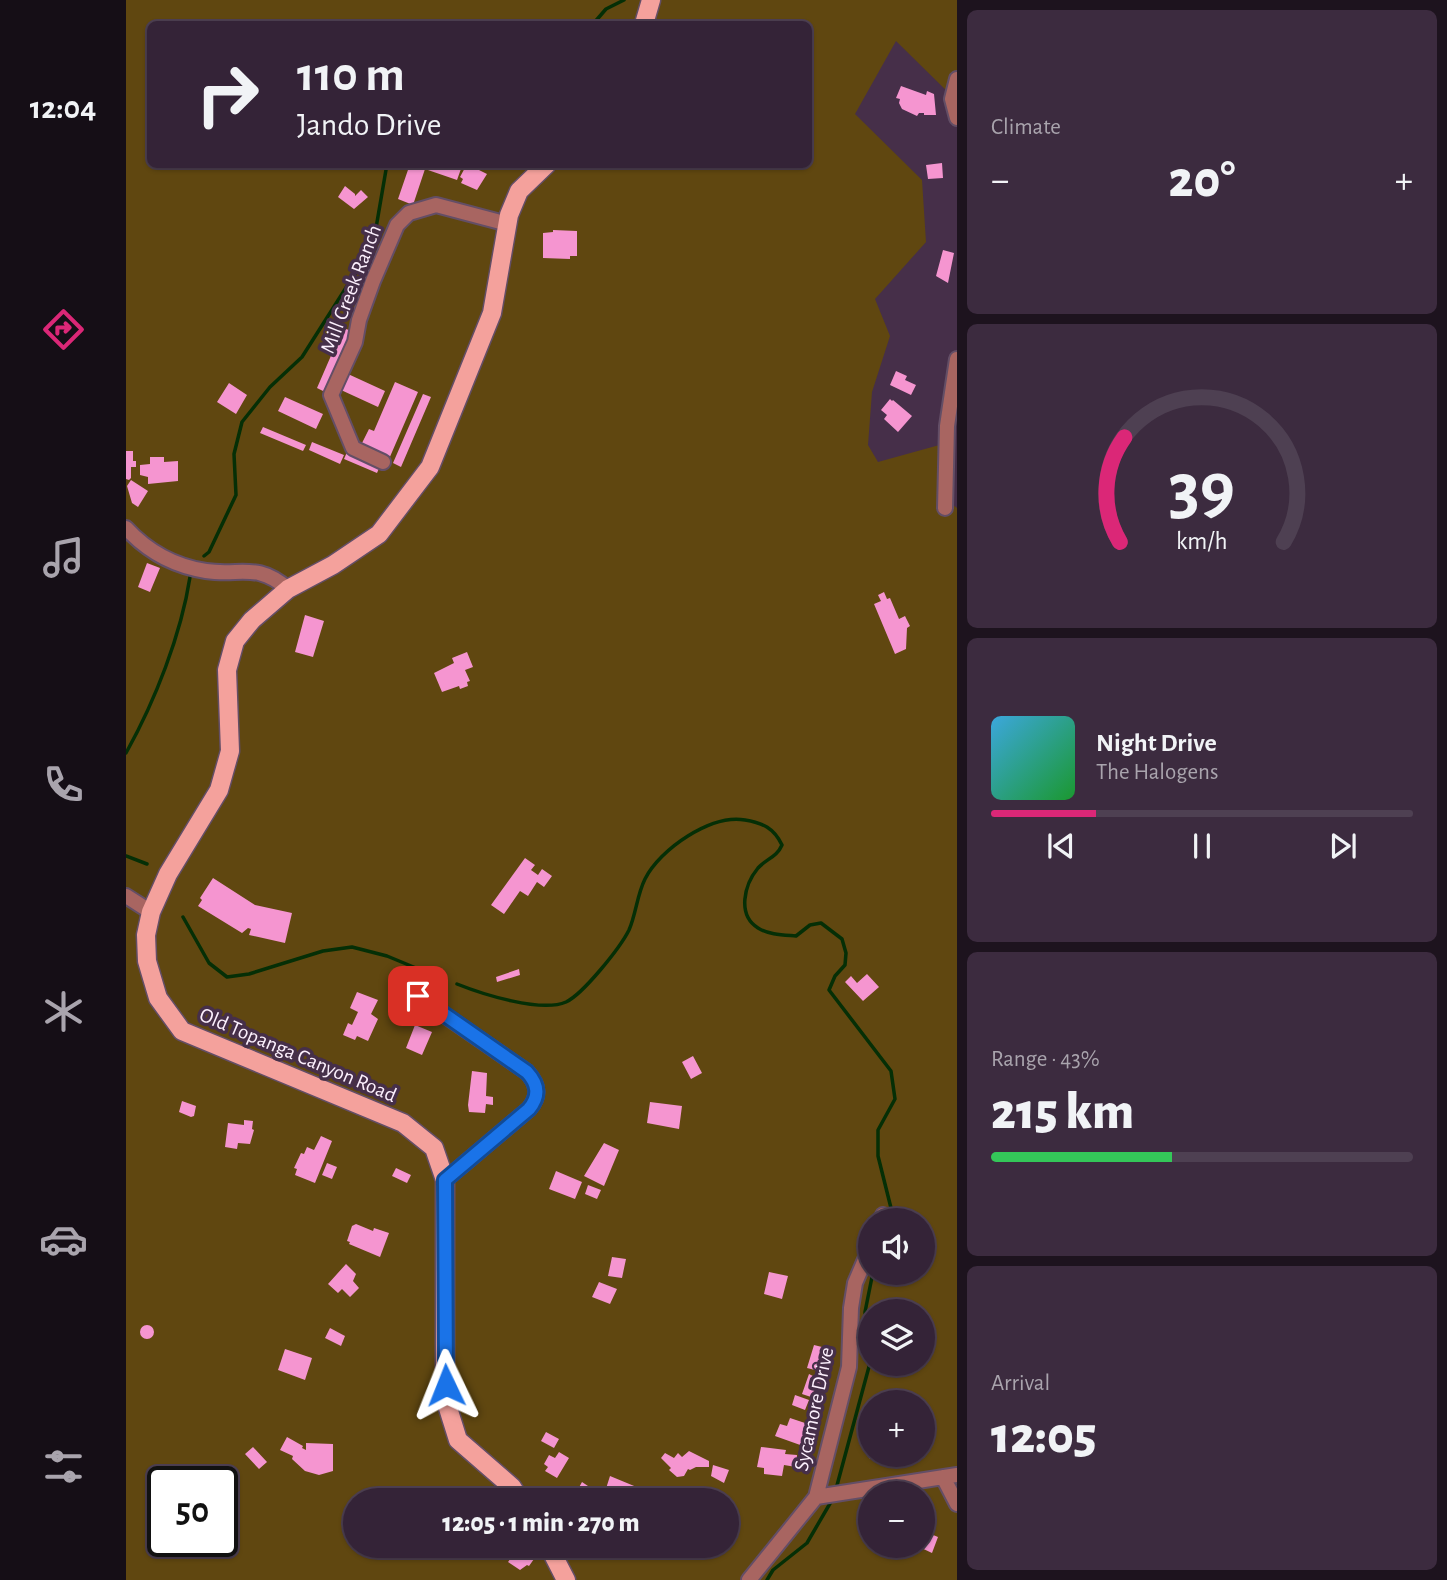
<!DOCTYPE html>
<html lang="en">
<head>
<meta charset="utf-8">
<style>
  body { margin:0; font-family:"Alegreya Sans",sans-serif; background:#3c2b3f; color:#f1f3f6; height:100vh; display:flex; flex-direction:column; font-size:26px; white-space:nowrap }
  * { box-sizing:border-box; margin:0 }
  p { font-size:23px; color:#a9a4ad }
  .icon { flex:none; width:38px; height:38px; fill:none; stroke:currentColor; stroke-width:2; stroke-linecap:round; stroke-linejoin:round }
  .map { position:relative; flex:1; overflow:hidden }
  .sheet { display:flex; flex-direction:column; gap:10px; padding:10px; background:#1d131e; width:490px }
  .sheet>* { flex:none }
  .banner { position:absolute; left:21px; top:21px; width:665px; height:147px; border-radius:10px; box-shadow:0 2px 5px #0004,0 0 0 2px #4e4052; background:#342337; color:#f1f3f6; overflow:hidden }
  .tools { position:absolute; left:732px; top:1208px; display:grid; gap:14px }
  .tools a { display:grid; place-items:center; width:77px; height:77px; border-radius:50%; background:#342337; box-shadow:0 2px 5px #0004,0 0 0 2px #4e4052; font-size:35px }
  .speed { position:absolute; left:21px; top:1466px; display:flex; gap:14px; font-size:35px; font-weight:700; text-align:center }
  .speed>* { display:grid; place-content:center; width:91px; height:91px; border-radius:50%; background:#342337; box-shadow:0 2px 5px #0004,0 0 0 2px #4e4052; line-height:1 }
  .speed .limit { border:4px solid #111; border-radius:10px; background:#fff; color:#111 }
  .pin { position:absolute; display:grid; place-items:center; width:60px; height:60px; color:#fff; margin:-30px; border-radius:14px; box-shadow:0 4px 10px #0006 }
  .me { position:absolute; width:77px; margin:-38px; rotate:358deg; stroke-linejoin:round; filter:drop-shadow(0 0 5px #0008) }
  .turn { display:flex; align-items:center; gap:24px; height:147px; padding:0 35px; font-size:32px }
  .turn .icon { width:91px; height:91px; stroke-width:2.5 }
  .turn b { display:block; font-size:49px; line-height:60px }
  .big { font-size:52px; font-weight:800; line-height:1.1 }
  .sheet .widget { flex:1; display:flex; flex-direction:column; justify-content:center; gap:10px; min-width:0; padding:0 24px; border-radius:10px; background:#3c2b3f }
  .sheet .dial { align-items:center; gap:0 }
  .dial svg { height:182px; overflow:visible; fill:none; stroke:#4e4052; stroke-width:7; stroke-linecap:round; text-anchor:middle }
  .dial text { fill:#f1f3f6; stroke:none }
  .song { display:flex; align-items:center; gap:21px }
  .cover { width:84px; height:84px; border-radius:10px; background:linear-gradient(135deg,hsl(200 70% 55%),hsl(130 70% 35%)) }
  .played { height:7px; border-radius:4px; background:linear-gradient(90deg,#db2777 25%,#4e4052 25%) }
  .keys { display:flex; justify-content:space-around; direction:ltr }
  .heat { display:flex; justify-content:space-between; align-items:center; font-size:38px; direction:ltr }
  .charge { height:10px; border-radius:5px; background:linear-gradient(90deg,#34c759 43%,#4e4052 0) }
  .trip { position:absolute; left:217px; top:1488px; width:396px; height:70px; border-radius:35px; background:#342337; box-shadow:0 2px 5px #0004,0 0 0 2px #4e4052; font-weight:800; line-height:70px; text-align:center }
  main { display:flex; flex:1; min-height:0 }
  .tabs { display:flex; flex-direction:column; width:126px; justify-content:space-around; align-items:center; background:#150e16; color:#a9a4ad }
  .tabs .icon { width:49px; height:49px }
  .tabs .selected { color:#db2777 }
  .tabs b { font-size:32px; color:#f1f3f6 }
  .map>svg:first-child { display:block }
</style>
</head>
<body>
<main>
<nav class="tabs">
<b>12:04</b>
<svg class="icon selected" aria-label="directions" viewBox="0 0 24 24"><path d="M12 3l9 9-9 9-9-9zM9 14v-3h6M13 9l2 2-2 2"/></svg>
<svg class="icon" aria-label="music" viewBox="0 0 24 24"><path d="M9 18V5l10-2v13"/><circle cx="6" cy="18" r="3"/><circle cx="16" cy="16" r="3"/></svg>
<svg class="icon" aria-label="phone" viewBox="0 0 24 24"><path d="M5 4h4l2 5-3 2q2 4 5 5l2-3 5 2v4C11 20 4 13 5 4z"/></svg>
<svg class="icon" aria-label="climate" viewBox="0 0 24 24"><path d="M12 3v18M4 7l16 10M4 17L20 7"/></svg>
<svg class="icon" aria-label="car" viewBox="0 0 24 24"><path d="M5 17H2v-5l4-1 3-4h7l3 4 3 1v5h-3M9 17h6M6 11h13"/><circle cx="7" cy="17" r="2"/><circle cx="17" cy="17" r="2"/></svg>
<svg class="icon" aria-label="filters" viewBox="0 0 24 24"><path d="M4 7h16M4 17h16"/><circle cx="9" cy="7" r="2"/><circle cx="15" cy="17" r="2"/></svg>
</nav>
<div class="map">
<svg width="831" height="1580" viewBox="0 0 831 1580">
  <rect width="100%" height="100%" fill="#462f49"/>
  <path fill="#604710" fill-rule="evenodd" d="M0 0H831V101L770 41 729 114 796 180 800 242 749 299 764 336 746 392 742 445 752 462 817 444 822 501 831 508V1580H0ZM24 24H682V164H24ZM744 1220H796V1272H744ZM744 1311H796V1363H744ZM744 1402H796V1454H744ZM37 1482H96V1542H37ZM744 1493H796V1545H744ZM229 1500H600V1545H229Z"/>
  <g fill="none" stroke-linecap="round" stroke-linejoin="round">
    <path stroke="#052f06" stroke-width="3.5" d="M467 24 480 9 498 0
      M78 556 83 552 110 495 108 454 116 422 144 387 176 357 230 272 250 228 261 164
      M0 753C29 701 55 635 64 577
      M0 856 21 864
      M57 917 83 963 101 977 123 974 197 951 226 947 261 956 314 978
      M331 984C356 994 415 1013 440 1002 457 994 494 948 503 930 510 914 511 895 519 879 534 849 585 814 619 820 637 823 648 828 656 845 651 857 640 859 632 868 618 885 611 915 632 928 643 935 658 935 670 936L684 925 695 923 716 939 720 953 719 965 709 976 703 990 765 1071 769 1099 752 1130V1156L768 1220
      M744 1360 739 1312 747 1272
      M710 1489 744 1363
      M641 1580 647 1570 681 1543 706 1500"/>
  </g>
  <path fill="#f595d0" d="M775 86 800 95 801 91 808 94 810 115H798V113H793L791 116 776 109 773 103 774 99 770 98Z
    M816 163 817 178 802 179 800 165Z
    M284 164H333L336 166 331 180 299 169 287 205 272 199Z
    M341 164 361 174 351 190 335 183 337 179 334 177Z
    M219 186 229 194V196L235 190 242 197 228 209 212 197Z
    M427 230 451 231V256H444V259L417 258V233L427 232Z
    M817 250 828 253 822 283 810 276Z
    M217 328 226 331 199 392 191 388Z
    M770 371 781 376 779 380 790 385 785 395 764 385Z
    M222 374 259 391 252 407 215 390Z
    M269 382 292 392 263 459 236 446V443L243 429 248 431Z
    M103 383 121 395 110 414 91 402Z
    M297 394 305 397 275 467 267 463Z
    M159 397 197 414 190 429 152 411Z
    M764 399 766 401 767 400 786 416 772 432 758 419 761 415 755 410Z
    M137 427 180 445 177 451 134 433Z
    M186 442 218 455 214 464 183 450Z
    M0 451H7V461H10V467H5V478L3 480 0 479Z
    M221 452 254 466 251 473 218 459Z
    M24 457H38V462L52 461V481L22 484V477L14 475V465L24 464Z
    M5 480 22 491 12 507 6 503 1 486Z
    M21 563 34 568 24 592 12 587Z
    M758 592 761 599 764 598 773 619 779 616 784 626 781 628 780 649 769 654 748 604 755 601 752 595Z
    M179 615 198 621 187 657 169 652Z
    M341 652 347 667 339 670 344 681 341 682 342 686 334 689 333 686 316 692 308 673 328 663 326 658Z
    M399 858 409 865 405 870 412 875 416 869 426 876 418 887 411 882 402 896 394 891 378 914 365 905Z
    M87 878 129 905 166 913 159 943 123 935 125 929 122 928 116 933 72 906 76 900 74 898Z
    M393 969 394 975 371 982 370 977Z
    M741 974 753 987 737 1001 719 982 725 976 731 983Z
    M231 992 252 1000 245 1014 252 1019 242 1041 231 1036 229 1040 217 1035 222 1023 226 1025 232 1012 224 1008Z
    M278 1009 290 1014 286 1025 269 1017 271 1011 274 1012Z
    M289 1025 306 1032 296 1055 280 1048Z
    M567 1056 576 1073 565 1079 556 1062Z
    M346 1071 361 1073 360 1096 367 1097V1105L360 1104 359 1113 343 1112 342 1105Z
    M56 1101 70 1106 68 1116 65 1117 53 1112Z
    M524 1102 556 1106 553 1129 521 1123Z
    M118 1120 127 1121 126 1129 128 1130 124 1144 112 1143 111 1149 99 1147 102 1123 118 1125Z
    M195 1136 206 1141 189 1183 169 1175 171 1169 168 1168 175 1153 178 1154 181 1147 188 1150Z
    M478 1143 493 1150 478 1186 458 1176Z
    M201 1163 211 1167 206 1179 196 1175Z
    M270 1168 285 1175 281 1183 266 1176Z
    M430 1171 456 1182 449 1199 423 1189Z
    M462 1185 475 1190 471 1199 459 1194Z
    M230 1224 247 1231 248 1228 263 1233 254 1257 223 1244 224 1242 221 1241 226 1226Z
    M486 1257 500 1259 496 1278 482 1276Z
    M220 1264 230 1274 227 1281 233 1288 224 1297 216 1289 212 1293 202 1284Z
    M643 1272 662 1276 656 1299 638 1294Z
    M473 1282 491 1289 484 1304 466 1297Z
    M14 1332a7 7 0 1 1 14 0a7 7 0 1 1-14 0Z
    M204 1328 219 1336 215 1346 199 1338Z
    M688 1345 708 1350 701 1373 681 1368Z
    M159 1349 186 1358 179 1380 152 1370Z
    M683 1374 695 1380 692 1389 690 1388 685 1397 676 1394Z
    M669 1395 683 1400 679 1410 666 1405Z
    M664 1418 685 1425 677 1446 649 1436 654 1424 661 1426Z
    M420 1432 433 1439 428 1448 415 1441Z
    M161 1437 177 1446 176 1448 180 1450V1443L207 1444V1471L193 1475 179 1471 166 1459 167 1456 154 1450Z
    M127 1447 141 1462 133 1469 119 1454Z
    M635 1447 660 1450 659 1454 671 1455 670 1467 658 1465 656 1476 638 1474V1468L631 1467Z
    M563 1451 583 1461V1467H570L564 1470 562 1469 558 1476 551 1477 543 1470 545 1468 535 1458 539 1453 548 1458 552 1453 556 1457Z
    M433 1452 443 1458 431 1478 419 1471 422 1467 418 1464 423 1455 429 1458Z
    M745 1454H768L762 1467 743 1458Z
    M587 1465 603 1470 598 1483 585 1476Z
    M484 1476 513 1488 508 1500 496 1494 494 1499 489 1497 488 1500 477 1498Z
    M456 1482 465 1488 459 1500H446Z
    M800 1532 812 1537 806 1553 789 1545H796V1535Z
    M392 1548 408 1559 403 1566 401 1565 394 1570 382 1562Z"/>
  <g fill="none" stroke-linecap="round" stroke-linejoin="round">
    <g stroke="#634e66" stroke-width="18">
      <path id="minor" d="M831 79 826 99 831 118
        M257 462 227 448 205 395 229 342 233 320 247 281 271 225 283 213 310 205 382 224
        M819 508 821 426 831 359
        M0 528C22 552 47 566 80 571 115 576 131 562 162 589
        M0 896 25 912
        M291 996 401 1072C412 1084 414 1096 403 1109L319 1180
        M755 1220 757 1215
        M817 1477 831 1504
        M690 1497 831 1475
        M623 1580 690 1497 723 1367 725 1308 729 1283 744 1248"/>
    </g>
    <g stroke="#634e66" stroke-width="21">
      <path id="major" d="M518 24 525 0
        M394 1500 386 1487 332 1440 322 1408 319 1368V1180L308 1148 277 1123 56 1031 32 998 21 961 20 935 25 912 42 874 93 790 104 751 101 670 109 641 126 620 162 589 207 565 253 534 304 467 366 313 383 215 393 191 421 164
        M422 1545 440 1580"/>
    </g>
    <use href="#minor" stroke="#a86561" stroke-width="14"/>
    <use href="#major" stroke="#f4a19c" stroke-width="18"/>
  </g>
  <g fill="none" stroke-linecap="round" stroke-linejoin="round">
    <g stroke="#114b97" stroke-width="18">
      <path id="route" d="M292 996 401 1072C412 1084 414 1096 403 1109L319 1180 320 1385"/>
    </g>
    <use href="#route" stroke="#1a73e8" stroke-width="12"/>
  </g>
  <g text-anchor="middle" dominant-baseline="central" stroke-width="7" stroke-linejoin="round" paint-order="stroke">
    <g font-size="21" fill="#fcf0fd" stroke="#462f49">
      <text transform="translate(225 289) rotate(-69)">Mill Creek Ranch</text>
      <text transform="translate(172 1055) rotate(23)">Old Topanga Canyon Road</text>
      <text transform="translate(688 1409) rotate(-78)">Sycamore Drive</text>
    </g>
  </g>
</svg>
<div class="tools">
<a><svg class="icon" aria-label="sound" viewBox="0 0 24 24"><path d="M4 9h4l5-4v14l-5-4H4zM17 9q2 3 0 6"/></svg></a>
<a><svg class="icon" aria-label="layers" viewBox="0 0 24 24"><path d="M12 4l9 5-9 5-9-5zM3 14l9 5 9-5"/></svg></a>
<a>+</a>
<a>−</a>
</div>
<div class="speed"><div class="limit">50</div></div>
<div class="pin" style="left:292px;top:996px;background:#d93025"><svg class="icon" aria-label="arrive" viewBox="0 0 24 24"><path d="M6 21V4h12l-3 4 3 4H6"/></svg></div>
<svg class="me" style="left:320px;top:1385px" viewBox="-20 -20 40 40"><path d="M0-17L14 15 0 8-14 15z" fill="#1a73e8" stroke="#fff" stroke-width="4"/></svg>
<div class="trip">12:05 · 1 min · 270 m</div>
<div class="banner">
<div class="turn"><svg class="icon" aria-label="right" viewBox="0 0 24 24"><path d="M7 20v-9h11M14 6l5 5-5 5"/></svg><div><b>110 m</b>Jando Drive</div></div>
</div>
</div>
<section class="sheet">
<div class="widget"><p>Climate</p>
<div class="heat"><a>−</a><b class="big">20°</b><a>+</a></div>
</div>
<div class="widget dial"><svg viewBox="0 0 100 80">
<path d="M14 69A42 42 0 1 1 86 69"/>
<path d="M14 69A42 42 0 0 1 16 23" stroke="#db2777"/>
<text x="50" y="56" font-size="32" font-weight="700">39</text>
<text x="50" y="72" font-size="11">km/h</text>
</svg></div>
<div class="widget">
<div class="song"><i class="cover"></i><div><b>Night Drive</b><p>The Halogens</p></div></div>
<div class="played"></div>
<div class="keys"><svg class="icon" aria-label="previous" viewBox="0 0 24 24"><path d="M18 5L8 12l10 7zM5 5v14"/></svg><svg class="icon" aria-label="pause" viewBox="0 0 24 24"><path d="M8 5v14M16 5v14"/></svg><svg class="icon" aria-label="next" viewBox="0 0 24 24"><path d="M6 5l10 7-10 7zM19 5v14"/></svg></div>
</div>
<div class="widget"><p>Range · 43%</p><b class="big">215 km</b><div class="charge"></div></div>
<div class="widget"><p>Arrival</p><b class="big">12:05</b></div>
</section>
</main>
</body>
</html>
